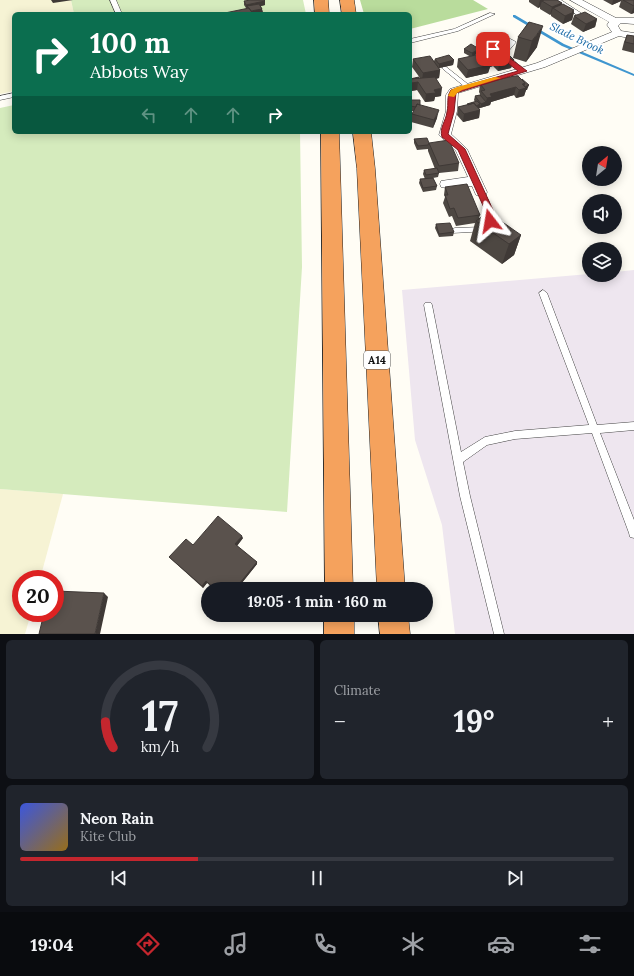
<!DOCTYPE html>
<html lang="en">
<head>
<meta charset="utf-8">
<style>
  body { margin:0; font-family:Lora,serif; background:#20242c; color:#f1f3f6; height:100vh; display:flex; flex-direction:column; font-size:15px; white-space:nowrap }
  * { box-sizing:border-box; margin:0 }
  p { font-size:13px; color:#9ea1a6 }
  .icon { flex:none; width:22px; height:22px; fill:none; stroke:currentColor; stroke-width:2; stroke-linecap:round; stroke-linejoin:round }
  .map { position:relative; height:634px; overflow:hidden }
  .drawer { display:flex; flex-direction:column; gap:6px; padding:6px; background:#0d0f14; flex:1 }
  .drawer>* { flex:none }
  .hud { position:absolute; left:12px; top:12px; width:400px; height:122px; border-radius:6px; box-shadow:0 2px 10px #0003; background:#0b6e4f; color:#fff; overflow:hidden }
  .needle { width:26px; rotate:30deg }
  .tools { position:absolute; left:582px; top:146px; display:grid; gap:8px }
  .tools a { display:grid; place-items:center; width:40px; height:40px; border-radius:50%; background:#171b24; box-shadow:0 2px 10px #0003; font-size:20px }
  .speed { position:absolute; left:12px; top:570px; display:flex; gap:8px; font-size:20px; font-weight:700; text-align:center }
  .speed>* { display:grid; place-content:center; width:52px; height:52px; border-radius:50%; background:#171b24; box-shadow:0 2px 10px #0003; line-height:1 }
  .speed .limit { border:6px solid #d22; background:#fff; color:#111 }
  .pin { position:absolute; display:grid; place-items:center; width:34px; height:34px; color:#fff; margin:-17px; border-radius:8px; box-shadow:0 2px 6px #0006 }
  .me { position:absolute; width:44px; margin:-22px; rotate:346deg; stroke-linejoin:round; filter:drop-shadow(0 0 3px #0008) }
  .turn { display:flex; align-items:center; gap:14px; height:84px; padding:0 12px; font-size:18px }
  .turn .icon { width:52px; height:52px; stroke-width:2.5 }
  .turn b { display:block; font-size:28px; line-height:34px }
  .lanes { display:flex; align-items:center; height:38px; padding:0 12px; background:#0003; justify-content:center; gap:20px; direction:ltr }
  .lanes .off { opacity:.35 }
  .big { font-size:30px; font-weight:700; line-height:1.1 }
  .drawer .tile { flex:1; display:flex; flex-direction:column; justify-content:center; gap:6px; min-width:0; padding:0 14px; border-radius:6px; background:#20242c }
  .drawer .dial { align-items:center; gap:0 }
  .dial svg { height:104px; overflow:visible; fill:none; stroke:#363941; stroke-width:7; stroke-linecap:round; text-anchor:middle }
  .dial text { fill:#f1f3f6; stroke:none }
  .song { display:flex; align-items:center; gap:12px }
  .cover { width:48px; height:48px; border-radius:6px; background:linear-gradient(135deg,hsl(230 70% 55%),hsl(40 70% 35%)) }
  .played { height:4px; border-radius:2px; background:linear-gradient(90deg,#c4262e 30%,#363941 30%) }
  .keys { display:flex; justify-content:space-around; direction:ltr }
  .heat { display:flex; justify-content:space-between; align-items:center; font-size:22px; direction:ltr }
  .drawer .tiles { flex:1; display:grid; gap:6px; grid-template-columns:1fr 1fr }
  .tile:last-child { grid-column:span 2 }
  .trip { position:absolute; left:201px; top:582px; width:232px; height:40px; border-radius:20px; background:#171b24; box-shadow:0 2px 10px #0003; font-weight:700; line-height:40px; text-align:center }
  .dock { display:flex; height:64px; justify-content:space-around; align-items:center; background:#090b0e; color:#9ea1a6 }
  .dock .icon { width:28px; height:28px }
  .dock .selected { color:#c4262e }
  .dock b { font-size:18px; color:#f1f3f6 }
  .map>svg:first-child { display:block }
</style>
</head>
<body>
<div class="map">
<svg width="634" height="634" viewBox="0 0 634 634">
  <rect width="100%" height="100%" fill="#fffdf5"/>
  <path fill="#eee6ef" d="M634 270V634H455L442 525 415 440 402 290 589 274 615 275V272Z"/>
  <path fill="#f6f3d4" d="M0 0H71L74 14H14V91L0 94Z
    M0 489 63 494 40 579H21V613H31L25 634H0Z"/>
  <path fill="#d5ebbd" d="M71 0H303L306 14H74Z
    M14 105V132H300L302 267 287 512 0 489V108Z"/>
  <path fill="#b9dc9c" d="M360 0H473L488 9 410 29V14H364Z"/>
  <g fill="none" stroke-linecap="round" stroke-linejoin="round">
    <path fill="#3f96cf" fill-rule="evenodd" d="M513 15H515L564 44 634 74V76L562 46 513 17Z"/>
    <g stroke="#444" stroke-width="1">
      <path id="lane" d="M110 0H116L122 14H116Z
        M554 0H561L590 19 585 20Z
        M490 13 495 14 458 31 410 43V39L454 29Z
        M499 33 516 42 506 54 525 70V72H521L501 55 484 46 476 51 473 49ZM499 37 510 42 502 51 488 44Z
        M445 66 469 85V87H465L443 69 442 68Z
        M14 93V97L0 100V96Z
        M479 190H483C491 204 496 216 489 231L452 233 451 231 452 229 455 228 483 227C488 214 483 203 478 192Z
        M543 290 547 293 597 425 634 422V430L600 433 634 520V538L630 537 629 533 592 433 515 439 487 445 463 462 470 496 504 634H494L460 496 424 305 425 303H431L432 305 461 452 485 437 515 431 589 425 539 293Z"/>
    </g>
    <g stroke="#444" stroke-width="1">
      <path id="street" d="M570 0H582L616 18H634V24L621 23 618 26 621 31 634 33V39L619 36 545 67 458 93 457 111 451 134 467 149 487 192 486 195H476L472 186 446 188 441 187 440 184 441 181 468 177 456 151 439 135 446 111V95L450 89 537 63 612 32 607 25 609 22Z"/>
    </g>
    <g stroke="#222" stroke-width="1">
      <path id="highway" d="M314 0H328L329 14H315Z
        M340 0H354L356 14H342Z
        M321 132H339L353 589H325Z
        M353 132H371L375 169 405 589H377L357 169Z
        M324 615H354V634H324Z
        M378 615H408L410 634H380Z"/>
    </g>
    <use href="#lane" fill="#fff" fill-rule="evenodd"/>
    <use href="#street" fill="#fff" fill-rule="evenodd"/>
    <use href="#highway" fill="#f5a25d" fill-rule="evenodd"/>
  </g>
  <path fill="#4d4742" d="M529 0H557L562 3 561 5 574 12 572 20 563 24 551 16V14L550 15 540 9V7L538 8 529 2Z
    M603 0H634V13L631 14 619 7 621 1 612 5Z
    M244 1H265V5L261 6 263 13 246 8 244 5Z
    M574 16 597 19 595 27 583 32 571 24Z
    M529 22 537 47 526 62 513 58 518 37Z
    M627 35 634 36V53L622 50 624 42Z
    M464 49 478 53 473 56 514 60 511 68 498 71 493 66 490 67 488 73 466 78 457 67 458 59 471 57 464 53Z
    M413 59 434 61 435 59 454 60 453 65 439 68 440 70 439 78 436 79 441 96 435 97 434 101 425 102 417 90 411 91 410 88V79L420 78 412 67Z
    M514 76 527 90H526L524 96 516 98 514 95 491 102 490 105 480 108V107L479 109 480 110 479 118 463 122 457 115 458 107 467 105V104L475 102 474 100 475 96 480 95V94L479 92 480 84Z
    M410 100 420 105 437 118 433 128 411 122 412 114 414 111H410Z
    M414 139 429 143 459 163 458 171 439 173 438 177 433 178 437 186 436 190 423 192 419 183 420 179H425L423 174 424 170 435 169 428 151V149L417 150 414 143Z
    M445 187 480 215 479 218 521 235 514 255 502 264 470 241 475 223 456 226 452 216 449 217 443 203 445 197 444 195Z
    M436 224 454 232 453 236 439 237 435 228Z
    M243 538 237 546 257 562V564L237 589H214L207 583 203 588 171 559 169 557 193 545Z"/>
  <path fill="#3f3936" d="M51 0H73L53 3Z
    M540 0H549L542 1 540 7 538 8Z
    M613 0H621V1L612 5Z
    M265 1V5L248 9 247 6V9L246 5Z
    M562 3 559 11 553 8 551 14 550 15 552 7Z
    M634 6V13L631 14Z
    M262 9 263 13 257 14H250V11Z
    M574 10 573 13 574 12 572 20 563 24 565 16 572 11Z
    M597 19 595 27 583 32 586 24Z
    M543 26 537 47 526 62 532 41Z
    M479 49 478 53 472 57V53Z
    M495 58 493 66 490 67 488 73 466 78 468 70 486 60Z
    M454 60 453 65 439 68V64Z
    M514 60 511 68 498 71 499 63Z
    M440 70 439 78 422 81 423 73Z
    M418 82 417 90 411 91 412 83Z
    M525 83 529 85 527 90H526L524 96 516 98 519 90 522 84Z
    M516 87 514 95 491 102 490 105 480 108 481 104 486 102 487 98 490 94Z
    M442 88 441 96 435 97 434 101 425 102 426 94 434 90Z
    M480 104V108L469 111 470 107Z
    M439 110 437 118 433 128 434 120Z
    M480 110 479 118 463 122 464 114Z
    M521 235 514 255 502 264 509 244Z
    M242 536 243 538 236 547 235 544Z
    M257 562V564L237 589H235Z
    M206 581 207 583 203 588 202 586Z
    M104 593 108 597 100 634H95Z"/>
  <path fill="#5a524d" stroke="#3f3936" d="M251 0H264L265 1 246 5 244 1Z
    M544 0H557L562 3 552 7 542 1Z
    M623 0H634V6Z
    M259 4 262 9 251 11 249 8H248L247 6Z
    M563 4 574 10 572 11 574 12 565 16 553 8Z
    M249 8 253 14H220Z
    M585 12 597 19 586 24 574 16Z
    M529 22 543 26 532 41 518 37Z
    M627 35 634 36V44L625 42Z
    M471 44 479 49 472 53 464 49Z
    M504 50 514 60 499 63 495 58 490 59 486 60 490 65 468 70 458 59 485 53Z
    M449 55 454 60 439 64 435 59Z
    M430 56 440 70 423 73 413 59Z
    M514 76H518L525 83 522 84 526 88 519 90 516 87 490 94 492 97 487 98 481 91 485 90 480 84Z
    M419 77V78L410 79Z
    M435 77 442 88 434 90 436 93 426 94 418 82 412 83 410 79Z
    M522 79 529 85 525 87 524 86 525 83 522 80Z
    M480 95 486 102 481 104 475 96Z
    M410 100H420V105L417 104 416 107 410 106Z
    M477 101 480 104 476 106 474 103 468 105 467 104Z
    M474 103 480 110 464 114 458 107Z
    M417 104 439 110 434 120 412 114Z
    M427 138 429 143 428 145 418 146 414 139Z
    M449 140 459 163 439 166 429 143Z
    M437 168 439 173 426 175 424 170Z
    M433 178 437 186 423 188 420 179Z
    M467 184 480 215 458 218 454 208 450 209 445 195H448L445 187Z
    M488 212 521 235 509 244 476 221Z
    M450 223 454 232 439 234 436 224Z
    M218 516 242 536 235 544 257 562 235 589H215L206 581 202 586 169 557 186 539 193 545Z
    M55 591 104 593 95 634H39L44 613H55Z"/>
  <path fill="#c4262e" stroke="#7f191e" d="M491 48H496L527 71 456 93 454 112 448 134 465 149 493 210 494 221 490 224 486 221 485 210 458 150 442 137C439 128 446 121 447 112 449 103 446 97 451 90L518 71 491 50Z"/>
  <path fill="#f59e0b" d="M495 77 501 78 462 90 457 93 454 97 448 96 451 90 457 87Z"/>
  <g text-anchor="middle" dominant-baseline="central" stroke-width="4" stroke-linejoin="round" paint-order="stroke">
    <g font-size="11" font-style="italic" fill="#1768a6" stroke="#fff">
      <text transform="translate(577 38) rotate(26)">Slade Brook</text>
    </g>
    <rect fill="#fff" stroke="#585858" stroke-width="1" x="364" y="351" width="26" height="18" rx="3"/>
    <g font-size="11" font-weight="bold" fill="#111">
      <text x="377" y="360">A14</text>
    </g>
  </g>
</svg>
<div class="tools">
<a><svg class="needle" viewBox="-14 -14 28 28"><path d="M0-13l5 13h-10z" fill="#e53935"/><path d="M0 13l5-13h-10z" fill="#9ea1a6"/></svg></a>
<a><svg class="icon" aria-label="sound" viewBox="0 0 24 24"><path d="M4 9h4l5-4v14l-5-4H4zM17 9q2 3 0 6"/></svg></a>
<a><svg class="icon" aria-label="layers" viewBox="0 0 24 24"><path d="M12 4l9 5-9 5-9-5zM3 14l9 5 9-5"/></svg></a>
</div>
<div class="speed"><div class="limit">20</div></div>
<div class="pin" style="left:493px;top:49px;background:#d93025"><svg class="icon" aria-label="arrive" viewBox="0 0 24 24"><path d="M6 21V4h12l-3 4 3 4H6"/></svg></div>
<svg class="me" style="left:490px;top:221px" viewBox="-20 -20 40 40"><path d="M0-17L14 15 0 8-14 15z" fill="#c4262e" stroke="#fff" stroke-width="4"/></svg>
<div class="trip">19:05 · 1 min · 160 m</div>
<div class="hud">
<div class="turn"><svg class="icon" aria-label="right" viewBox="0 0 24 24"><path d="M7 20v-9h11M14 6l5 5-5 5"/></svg><div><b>100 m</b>Abbots Way</div></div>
<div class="lanes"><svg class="icon off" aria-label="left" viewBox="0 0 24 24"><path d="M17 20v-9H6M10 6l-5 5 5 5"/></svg><svg class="icon off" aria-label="ahead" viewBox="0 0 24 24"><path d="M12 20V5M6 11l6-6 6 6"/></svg><svg class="icon off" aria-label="ahead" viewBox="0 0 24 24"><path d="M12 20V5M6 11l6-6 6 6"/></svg><svg class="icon" aria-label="right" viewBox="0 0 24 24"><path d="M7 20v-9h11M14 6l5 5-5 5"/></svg></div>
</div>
</div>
<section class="drawer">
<div class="tiles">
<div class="tile dial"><svg viewBox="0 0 100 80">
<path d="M14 69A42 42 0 1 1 86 69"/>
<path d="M14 69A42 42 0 0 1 8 49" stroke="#c4262e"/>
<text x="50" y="56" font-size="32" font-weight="700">17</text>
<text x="50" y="72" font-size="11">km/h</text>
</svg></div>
<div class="tile"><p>Climate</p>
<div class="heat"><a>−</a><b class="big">19°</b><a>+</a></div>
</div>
<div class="tile">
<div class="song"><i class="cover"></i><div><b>Neon Rain</b><p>Kite Club</p></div></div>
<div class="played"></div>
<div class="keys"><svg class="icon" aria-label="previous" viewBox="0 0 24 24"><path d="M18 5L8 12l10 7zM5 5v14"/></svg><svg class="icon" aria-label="pause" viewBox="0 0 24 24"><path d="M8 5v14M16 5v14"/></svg><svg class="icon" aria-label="next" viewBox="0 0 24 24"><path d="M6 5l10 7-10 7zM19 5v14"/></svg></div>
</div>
</div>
</section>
<nav class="dock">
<b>19:04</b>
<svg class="icon selected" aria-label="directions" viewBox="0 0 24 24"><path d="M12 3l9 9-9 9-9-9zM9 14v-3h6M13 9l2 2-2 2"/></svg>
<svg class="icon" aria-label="music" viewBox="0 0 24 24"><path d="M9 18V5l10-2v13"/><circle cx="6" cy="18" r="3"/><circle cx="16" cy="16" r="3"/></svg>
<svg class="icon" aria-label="phone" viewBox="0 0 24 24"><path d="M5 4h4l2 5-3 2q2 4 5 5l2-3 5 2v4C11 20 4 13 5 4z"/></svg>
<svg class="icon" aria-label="climate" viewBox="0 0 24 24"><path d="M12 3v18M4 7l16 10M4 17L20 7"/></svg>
<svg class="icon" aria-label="car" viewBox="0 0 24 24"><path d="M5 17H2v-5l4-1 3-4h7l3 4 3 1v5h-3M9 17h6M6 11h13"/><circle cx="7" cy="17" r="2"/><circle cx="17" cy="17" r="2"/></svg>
<svg class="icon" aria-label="filters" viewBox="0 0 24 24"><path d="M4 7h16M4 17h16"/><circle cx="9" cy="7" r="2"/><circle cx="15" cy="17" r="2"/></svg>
</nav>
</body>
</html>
